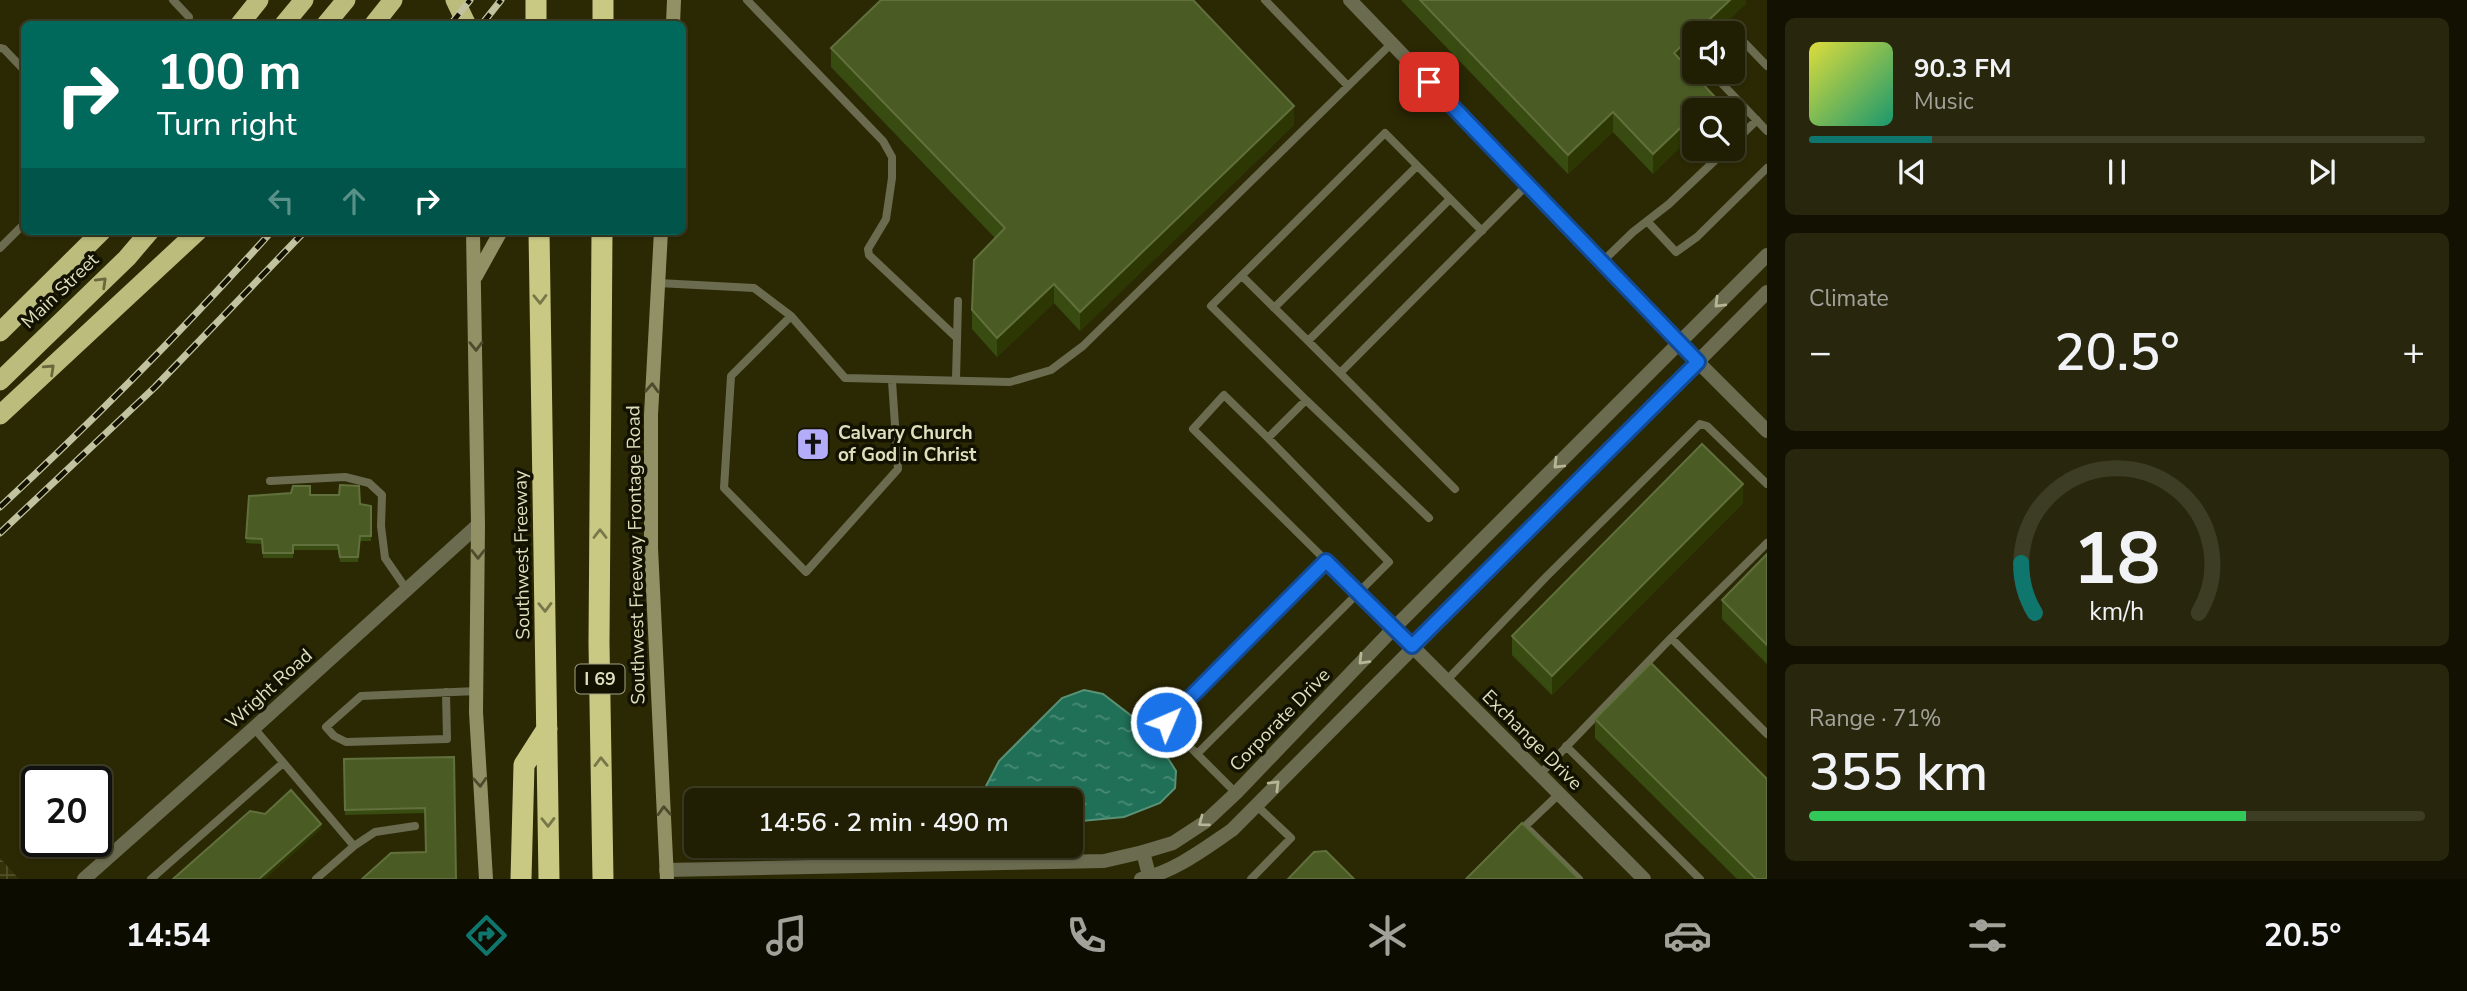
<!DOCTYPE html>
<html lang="en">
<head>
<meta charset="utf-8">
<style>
  body { margin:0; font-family:"Nunito Sans",sans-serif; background:#28270d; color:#f1f3f6; height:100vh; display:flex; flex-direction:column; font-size:26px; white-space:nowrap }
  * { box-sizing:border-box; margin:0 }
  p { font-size:23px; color:#a2a29a }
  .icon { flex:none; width:38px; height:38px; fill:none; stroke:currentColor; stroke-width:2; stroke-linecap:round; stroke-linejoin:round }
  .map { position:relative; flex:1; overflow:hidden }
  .drawer { display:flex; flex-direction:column; gap:18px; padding:18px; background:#121102; width:700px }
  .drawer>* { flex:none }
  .hud { position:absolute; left:21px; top:21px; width:665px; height:214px; border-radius:10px; box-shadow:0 2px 5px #0004,0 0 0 2px #3d3d25; background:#00695c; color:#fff; overflow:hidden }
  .buttons { position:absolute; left:1682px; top:21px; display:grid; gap:14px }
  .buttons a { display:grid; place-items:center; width:63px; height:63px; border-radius:10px; background:#201f03; box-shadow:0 2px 5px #0004,0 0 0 2px #3d3d25; font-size:35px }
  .speed { position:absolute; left:21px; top:766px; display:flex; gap:14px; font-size:35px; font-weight:700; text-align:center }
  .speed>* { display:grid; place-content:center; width:91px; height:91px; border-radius:50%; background:#201f03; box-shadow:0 2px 5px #0004,0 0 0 2px #3d3d25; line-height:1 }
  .speed .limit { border:4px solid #111; border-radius:10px; background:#fff; color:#111 }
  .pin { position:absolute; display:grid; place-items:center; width:60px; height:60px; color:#fff; margin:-30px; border-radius:14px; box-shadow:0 4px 10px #0006 }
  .me { position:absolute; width:77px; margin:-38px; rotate:45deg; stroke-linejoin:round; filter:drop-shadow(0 0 5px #0008) }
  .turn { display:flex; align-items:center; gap:24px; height:147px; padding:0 21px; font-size:32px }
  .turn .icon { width:91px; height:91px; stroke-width:2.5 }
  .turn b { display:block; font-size:49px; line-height:60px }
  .lanes { display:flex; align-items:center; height:66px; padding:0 21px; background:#0003; justify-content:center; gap:35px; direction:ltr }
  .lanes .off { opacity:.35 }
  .big { font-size:52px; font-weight:600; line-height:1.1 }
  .drawer .tile { flex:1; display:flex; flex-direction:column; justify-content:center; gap:10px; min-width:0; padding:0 24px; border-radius:10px; background:#28270d }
  .drawer .dial { align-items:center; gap:0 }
  .dial svg { height:182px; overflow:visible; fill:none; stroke:#3d3d25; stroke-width:7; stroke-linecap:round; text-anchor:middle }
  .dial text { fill:#f1f3f6; stroke:none }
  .song { display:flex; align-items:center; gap:21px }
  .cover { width:84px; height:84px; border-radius:10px; background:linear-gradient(135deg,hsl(60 70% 55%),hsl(160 70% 35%)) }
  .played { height:7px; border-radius:4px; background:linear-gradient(90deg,#0f766e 20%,#3d3d25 20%) }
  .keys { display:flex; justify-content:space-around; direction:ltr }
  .heat { display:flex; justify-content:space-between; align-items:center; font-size:38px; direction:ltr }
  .charge { height:10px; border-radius:5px; background:linear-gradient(90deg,#34c759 71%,#3d3d25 0) }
  .trip { position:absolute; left:684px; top:788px; width:399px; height:70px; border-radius:10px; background:#201f03; box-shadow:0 2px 5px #0004,0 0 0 2px #3d3d25; font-weight:600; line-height:70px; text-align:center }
  .dock { display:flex; height:112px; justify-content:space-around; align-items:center; background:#0d0c01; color:#a2a29a }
  .dock .icon { width:49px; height:49px }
  .dock .current { color:#0f766e }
  .dock b { font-size:32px; color:#f1f3f6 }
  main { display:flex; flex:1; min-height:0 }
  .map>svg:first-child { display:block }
</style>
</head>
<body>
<main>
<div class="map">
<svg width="1767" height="879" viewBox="0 0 1767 879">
  <defs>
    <pattern id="industrial-grid" width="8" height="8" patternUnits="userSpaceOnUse" patternTransform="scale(1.75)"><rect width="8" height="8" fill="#343308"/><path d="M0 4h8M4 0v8" fill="none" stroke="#51502a"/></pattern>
    <pattern id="water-ripples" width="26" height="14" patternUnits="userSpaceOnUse" patternTransform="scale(1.75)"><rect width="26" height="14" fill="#207057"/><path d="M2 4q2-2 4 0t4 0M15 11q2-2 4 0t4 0" fill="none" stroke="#4b8b75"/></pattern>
  </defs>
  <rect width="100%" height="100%" fill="#2b2904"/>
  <path fill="url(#industrial-grid)" d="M0 858 19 879H0Z"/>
  <path fill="url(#water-ripples)" stroke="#599176" stroke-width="2" d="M1084 690 1103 694 1142 724 1164 752 1176 771 1175 788 1160 803 1124 817 1071 822V800H984V790L999 761 1062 698Z"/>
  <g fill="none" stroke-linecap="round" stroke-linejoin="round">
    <path stroke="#6b6b50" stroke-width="8" d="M173 0 189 17 188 24
      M747 0 883 141 892 157V178L886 219 868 249 869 255 957 338
      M1265 0 1348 86
      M1732 47 1741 39 1767 66
      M0 48 4 49 24 70
      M1711 72 1767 131
      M1732 144 1757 120
      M1647 221 1676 252 1697 237 1767 168
      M0 248 24 224
      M1603 261 1633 232 1669 204 1727 149
      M1242 276 1308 341
      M658 283 754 288 791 316 845 378 1010 382 1051 370 1083 346 1392 43
      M1274 308 1417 166
      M791 316 731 376 724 488 806 572 898 469 892 381
      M1340 373 1308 341 1450 199
      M956 379 958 301
      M1306 400 1211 306 1385 133 1482 231
      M1268 438 1389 562 1197 754 1165 722 1326 561
      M270 481 345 477 369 483 382 495 381 526 385 558 407 590
      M1455 489 1340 373 1528 184
      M1767 543 1671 638 1767 734
      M1394 628 1193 429 1224 395 1268 438 1306 400 1429 518
      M1446 681 1546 577 1700 424 1707 426 1767 484
      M446 692 447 739 346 742 334 736 326 727 361 696 477 691
      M254 728 354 846 316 879
      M1566 746 1700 879
      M1197 754 1236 793
      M1540 774 1671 638
      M1525 826 1579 879
      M1518 833 1559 794
      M354 846 375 832 415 826
      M151 879 283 763
      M1251 879 1291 838 1256 805"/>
    <path stroke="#6b6b50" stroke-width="14" d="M1350 0 1698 362 1767 431
      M1394 628 1644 879
      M1143 852 1150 879
      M84 879 254 728 478 525"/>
    <path stroke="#6b6b50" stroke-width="14" d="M666 870 1104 861 1143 852 1173 843 1205 822 1236 793 1394 628 1767 255
      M1141 879C1174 872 1204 849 1232 830L1767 292"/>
    <path stroke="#929165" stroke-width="14" d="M673 24 674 0
      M473 231 478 525 476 712 486 879
      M661 231 651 415V548L667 879
      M476 276 501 231"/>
    <path stroke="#bcbc7c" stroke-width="19" d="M455 0 466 23
      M240 24 259 0
      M284 24 304 0
      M326 24 346 0
      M374 24 393 0
      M0 332 102 231
      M0 381 127 258 150 231
      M0 415 198 231"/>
    <path stroke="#cac984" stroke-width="21" d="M536 0V24
      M603 24V0
      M539 231 549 879
      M602 231 599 643 603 879
      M521 879 524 765 547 729"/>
    <g stroke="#c1c29f" stroke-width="7">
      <path id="rail" d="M451 24 470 0
        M482 24 501 0
        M0 507C95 419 186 327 272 231
        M0 533 155 387 305 231"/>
    </g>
    <use href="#rail" stroke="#131200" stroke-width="4.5" stroke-dasharray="13" stroke-linecap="butt"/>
  </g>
  <path fill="#384c11" d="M1401 0H1746V4L1694 33V53L1683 63 1714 110 1653 174 1613 132 1568 174Z
    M831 48 1294 125 1080 331 1054 303 997 357 972 329V310L995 238 831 67Z
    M310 495 360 504 371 511V541H360L358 562H340L338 550H293V558H263L262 544 246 543 249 496Z
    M1743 503 1552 695 1512 655V636Z
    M1767 554V664L1722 619V600Z
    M1595 719 1767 879H1737L1595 738Z
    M454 757 426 852 425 813 345 815 344 759Z"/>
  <path fill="#2c3704" d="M1730 0H1746V4L1715 33H1695Z
    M1694 34V53L1674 73V53Z
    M1714 96V110H1699Z
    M1294 106V125L1080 331V312Z
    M1613 112V132L1568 174V155Z
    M1694 115V134L1653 174V154Z
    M1054 284V303L997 357V338Z
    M1743 484V503L1552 695V676Z
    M321 824V829L265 879H259Z"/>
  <path fill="#4a5c23" stroke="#61703c" stroke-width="2" d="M881 0H1193L1294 106 1080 312 1054 284 997 338 972 310 974 260 1005 228 831 48Z
    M1420 0H1730L1674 53 1714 96 1699 110H1694V115L1653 154 1613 112 1568 155Z
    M1702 444 1743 484 1552 676 1512 636Z
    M340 485 359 486 360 504 371 506V536H360L358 557H340L338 545H293V553H263L262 539 246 538 249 496 291 493 293 486H310V495H339Z
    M1767 554V645L1722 600Z
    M1651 663 1767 779V878L1766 879H1756L1595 719Z
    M454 757 456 879H362L391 853 426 852 425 808 345 810 344 759Z
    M291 790 321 824 259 879H173L250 811 265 814Z
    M1522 823 1579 879H1466Z
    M1326 851 1354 879H1288L1314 852Z"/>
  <defs><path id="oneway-chevron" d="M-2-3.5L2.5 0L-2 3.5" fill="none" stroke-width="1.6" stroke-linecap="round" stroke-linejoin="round" transform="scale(1.75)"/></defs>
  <g stroke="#68673e">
    <use href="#oneway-chevron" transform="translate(102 282) rotate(-44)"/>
    <use href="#oneway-chevron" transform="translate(50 369) rotate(-43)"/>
  </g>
  <g stroke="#787749">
    <use href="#oneway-chevron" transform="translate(540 299) rotate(89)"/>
    <use href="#oneway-chevron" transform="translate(600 534) rotate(-90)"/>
    <use href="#oneway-chevron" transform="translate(545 607) rotate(89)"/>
    <use href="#oneway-chevron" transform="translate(601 762) rotate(-91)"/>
    <use href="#oneway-chevron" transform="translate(548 822) rotate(89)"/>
  </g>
  <g stroke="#b6b697">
    <use href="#oneway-chevron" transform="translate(1719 303) rotate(135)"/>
    <use href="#oneway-chevron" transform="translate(1558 464) rotate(135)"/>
    <use href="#oneway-chevron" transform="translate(1363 660) rotate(134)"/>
    <use href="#oneway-chevron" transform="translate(1275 785) rotate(-45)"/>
    <use href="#oneway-chevron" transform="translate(1203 822) rotate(143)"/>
  </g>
  <g stroke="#4c4b2d">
    <use href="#oneway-chevron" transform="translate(476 346) rotate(89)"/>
    <use href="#oneway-chevron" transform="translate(652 388) rotate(-87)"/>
    <use href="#oneway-chevron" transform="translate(478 554) rotate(90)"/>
    <use href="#oneway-chevron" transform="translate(480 782) rotate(87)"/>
    <use href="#oneway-chevron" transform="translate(664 811) rotate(-93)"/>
  </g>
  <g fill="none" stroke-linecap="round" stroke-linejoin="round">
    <g stroke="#114b97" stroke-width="18">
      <path id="route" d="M1166 722 1326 561 1412 646 1698 362 1429 82"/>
    </g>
    <use href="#route" stroke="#1a73e8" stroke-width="12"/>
  </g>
  <defs>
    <g id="church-square" transform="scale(1.75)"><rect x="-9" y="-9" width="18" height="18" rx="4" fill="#b3acf9" stroke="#131200"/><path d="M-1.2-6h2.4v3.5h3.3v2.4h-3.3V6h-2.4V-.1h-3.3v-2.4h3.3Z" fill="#111"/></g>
  </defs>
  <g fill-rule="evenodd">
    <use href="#church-square" x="813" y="444"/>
  </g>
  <g text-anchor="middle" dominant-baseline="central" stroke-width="7" stroke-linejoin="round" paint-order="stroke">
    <rect fill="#131200" stroke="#a1a284" stroke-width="2" x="575.5" y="664.5" width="49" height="29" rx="5"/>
    <g font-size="18" font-weight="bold" fill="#dedfbd">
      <text x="600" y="679">I 69</text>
    </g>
    <g font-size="19" fill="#dedfbd" stroke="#131200">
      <text transform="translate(60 291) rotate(-44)">Main Street</text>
      <text transform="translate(522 555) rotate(-91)">Southwest Freeway</text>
      <text transform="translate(636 555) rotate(-91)">Southwest Freeway Frontage Road</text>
      <text transform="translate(269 689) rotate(-42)">Wright Road</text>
      <text transform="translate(1280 720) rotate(-46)">Corporate Drive</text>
      <text transform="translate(1532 740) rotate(45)">Exchange Drive</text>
    </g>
    <g font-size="19" font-weight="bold" fill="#dedfbd" stroke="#131200" text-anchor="start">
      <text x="838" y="433">Calvary Church<tspan x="838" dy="22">of God in Christ</tspan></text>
    </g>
  </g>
</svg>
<div class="buttons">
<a><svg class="icon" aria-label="sound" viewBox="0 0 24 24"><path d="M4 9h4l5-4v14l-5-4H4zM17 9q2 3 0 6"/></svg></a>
<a><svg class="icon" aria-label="search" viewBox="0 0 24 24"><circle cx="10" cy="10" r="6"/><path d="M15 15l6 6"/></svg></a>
</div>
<div class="speed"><div class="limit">20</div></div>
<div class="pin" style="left:1429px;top:82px;background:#d93025"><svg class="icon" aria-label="arrive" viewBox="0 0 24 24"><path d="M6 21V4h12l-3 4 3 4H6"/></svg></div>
<svg class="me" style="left:1166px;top:722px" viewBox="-20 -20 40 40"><circle r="17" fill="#1a73e8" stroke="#fff" stroke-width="3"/><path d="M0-11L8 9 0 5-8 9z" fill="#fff"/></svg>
<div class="trip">14:56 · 2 min · 490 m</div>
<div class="hud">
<div class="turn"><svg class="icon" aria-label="right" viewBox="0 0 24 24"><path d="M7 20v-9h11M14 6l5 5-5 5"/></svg><div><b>100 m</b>Turn right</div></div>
<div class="lanes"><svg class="icon off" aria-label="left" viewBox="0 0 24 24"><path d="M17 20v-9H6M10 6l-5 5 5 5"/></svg><svg class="icon off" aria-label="ahead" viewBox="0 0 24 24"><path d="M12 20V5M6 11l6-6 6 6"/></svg><svg class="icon" aria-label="right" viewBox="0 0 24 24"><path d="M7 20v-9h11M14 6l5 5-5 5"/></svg></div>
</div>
</div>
<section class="drawer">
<div class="tile">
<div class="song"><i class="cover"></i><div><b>90.3 FM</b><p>Music</p></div></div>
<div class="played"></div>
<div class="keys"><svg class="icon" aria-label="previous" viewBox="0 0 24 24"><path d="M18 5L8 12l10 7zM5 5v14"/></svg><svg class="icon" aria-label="pause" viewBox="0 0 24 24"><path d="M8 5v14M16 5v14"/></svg><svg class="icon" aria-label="next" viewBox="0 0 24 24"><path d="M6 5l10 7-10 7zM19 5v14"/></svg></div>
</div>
<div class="tile"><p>Climate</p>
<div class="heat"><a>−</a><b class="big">20.5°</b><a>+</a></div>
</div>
<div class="tile dial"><svg viewBox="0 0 100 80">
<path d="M14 69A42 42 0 1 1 86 69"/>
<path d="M14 69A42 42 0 0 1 8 47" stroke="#0f766e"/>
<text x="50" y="56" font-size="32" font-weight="700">18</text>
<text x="50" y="72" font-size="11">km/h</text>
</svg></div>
<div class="tile"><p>Range · 71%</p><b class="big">355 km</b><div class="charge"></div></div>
</section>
</main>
<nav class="dock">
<b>14:54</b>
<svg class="icon current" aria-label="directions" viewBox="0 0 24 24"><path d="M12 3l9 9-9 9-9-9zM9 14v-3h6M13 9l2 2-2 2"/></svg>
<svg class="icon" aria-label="music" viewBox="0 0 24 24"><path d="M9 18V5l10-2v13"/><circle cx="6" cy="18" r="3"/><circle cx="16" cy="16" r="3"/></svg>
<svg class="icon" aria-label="phone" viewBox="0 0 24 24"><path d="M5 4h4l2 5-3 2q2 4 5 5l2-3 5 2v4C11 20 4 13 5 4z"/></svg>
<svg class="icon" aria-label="climate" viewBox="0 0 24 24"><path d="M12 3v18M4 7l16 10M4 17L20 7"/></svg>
<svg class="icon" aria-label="car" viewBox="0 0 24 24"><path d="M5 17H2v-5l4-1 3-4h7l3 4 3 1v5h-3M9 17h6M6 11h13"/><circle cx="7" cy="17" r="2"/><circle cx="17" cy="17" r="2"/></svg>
<svg class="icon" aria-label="filters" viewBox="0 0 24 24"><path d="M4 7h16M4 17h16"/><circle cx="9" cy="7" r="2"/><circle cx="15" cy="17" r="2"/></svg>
<b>20.5°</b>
</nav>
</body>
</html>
